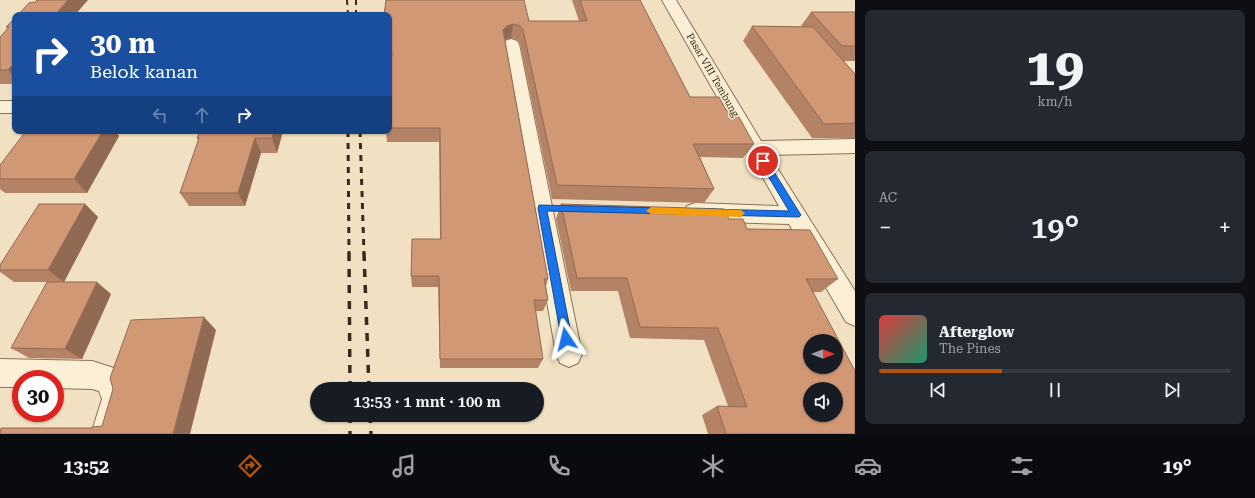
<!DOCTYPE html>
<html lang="id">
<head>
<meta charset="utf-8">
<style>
  body { margin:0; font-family:"Roboto Serif",serif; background:#242831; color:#f1f3f6; height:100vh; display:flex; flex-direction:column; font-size:15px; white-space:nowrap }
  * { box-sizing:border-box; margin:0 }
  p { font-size:13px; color:#9ea1a6 }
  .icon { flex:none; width:22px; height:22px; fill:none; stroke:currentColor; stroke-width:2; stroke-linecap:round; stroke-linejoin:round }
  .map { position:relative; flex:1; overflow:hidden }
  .drawer { display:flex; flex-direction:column; gap:10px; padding:10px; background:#0d0f14; width:400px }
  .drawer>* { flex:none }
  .top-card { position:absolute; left:12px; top:12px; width:380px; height:122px; border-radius:8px; box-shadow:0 1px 3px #0004; background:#1a4fa0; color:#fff; overflow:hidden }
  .needle { width:26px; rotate:90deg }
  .buttons { position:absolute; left:803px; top:334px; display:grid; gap:8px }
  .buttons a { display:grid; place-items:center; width:40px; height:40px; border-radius:50%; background:#171b24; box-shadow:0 1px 3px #0004; font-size:20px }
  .speed { position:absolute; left:12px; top:370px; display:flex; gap:8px; font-size:20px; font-weight:700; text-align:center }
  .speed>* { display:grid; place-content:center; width:52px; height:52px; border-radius:50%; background:#171b24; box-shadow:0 1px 3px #0004; line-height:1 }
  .speed .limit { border:6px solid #d22; background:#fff; color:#111 }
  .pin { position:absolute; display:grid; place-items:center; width:34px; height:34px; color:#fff; margin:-17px; border:2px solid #fff; border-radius:50%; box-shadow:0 1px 4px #0007 }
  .me { position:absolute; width:44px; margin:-22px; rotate:350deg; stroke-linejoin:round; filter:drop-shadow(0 0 3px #0008) }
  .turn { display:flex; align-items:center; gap:14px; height:84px; padding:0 12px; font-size:18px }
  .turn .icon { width:52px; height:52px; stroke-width:2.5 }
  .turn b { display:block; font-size:28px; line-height:34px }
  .lanes { display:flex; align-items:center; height:38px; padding:0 12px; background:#0003; justify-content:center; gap:20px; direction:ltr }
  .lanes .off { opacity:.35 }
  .big { font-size:30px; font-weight:600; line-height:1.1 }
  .drawer .widget { flex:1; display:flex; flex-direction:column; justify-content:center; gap:6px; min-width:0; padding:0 14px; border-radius:8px; background:#242831 }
  .drawer .dial { align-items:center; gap:0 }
  .dial b { font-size:52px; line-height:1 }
  .song { display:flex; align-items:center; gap:12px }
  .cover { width:48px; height:48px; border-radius:6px; background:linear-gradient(135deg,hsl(0 70% 55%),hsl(160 70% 35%)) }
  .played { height:4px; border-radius:2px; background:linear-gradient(90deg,#b45309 35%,#363941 35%) }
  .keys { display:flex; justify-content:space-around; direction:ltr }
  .heat { display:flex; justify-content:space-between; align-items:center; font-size:22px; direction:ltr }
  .trip { position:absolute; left:310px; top:382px; width:234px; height:40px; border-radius:20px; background:#171b24; box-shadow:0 1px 3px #0004; font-weight:600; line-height:40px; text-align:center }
  .menu { display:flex; height:64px; justify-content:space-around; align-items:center; background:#090b0e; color:#9ea1a6 }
  .menu .icon { width:28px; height:28px }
  .menu .selected { color:#b45309 }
  .menu b { font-size:18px; color:#f1f3f6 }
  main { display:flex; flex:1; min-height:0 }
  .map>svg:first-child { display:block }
</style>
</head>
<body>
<main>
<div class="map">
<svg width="855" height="434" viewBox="0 0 855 434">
  <rect width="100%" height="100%" fill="#f1e1c2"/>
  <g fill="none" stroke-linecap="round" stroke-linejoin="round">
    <g stroke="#8c7258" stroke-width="2">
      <path id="minor" d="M662 0H676L761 141 855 139V153L769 155 855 291V326L846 322 789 224 695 221 687 218 684 212 687 206 695 203 779 206Z
        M511 39 517 41 519 44 582 354 578 363 569 367 560 363 556 354 503 44 505 41Z
        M0 101H15V113H0Z
        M0 359 92 361 120 370 130 399 121 434H91L102 399 99 391 92 389 55 388V379H21V387H0Z"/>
    </g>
    <use href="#minor" fill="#fbefd6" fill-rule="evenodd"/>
    <path stroke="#3b2a1d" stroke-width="2" stroke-dasharray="5 5" stroke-linecap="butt" d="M347 0 348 15
      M356 0V15"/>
    <path stroke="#3b2a1d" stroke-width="3" stroke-dasharray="6 6" stroke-linecap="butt" d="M348 131 349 254
      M360 131 364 254"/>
    <path stroke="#3b2a1d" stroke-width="3.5" stroke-dasharray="8 8" stroke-linecap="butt" d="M349 253 350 389
      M364 253 369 389
      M350 415V434
      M370 415 371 434"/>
  </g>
  <path fill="#b48365" d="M572 0H640L690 97 726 110 754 144 743 158 700 157 714 189 704 203 552 199 520 44 517 40 511 38 505 39 548 279 546 286 548 300 543 311H535L543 359 538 368H440L438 287H412L411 276 440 239 439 142H387L386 131H389V85L390 66H389V15L529 21H579Z
    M811 12H855V61H844L855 74V138H812L743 41 752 26 802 27 801 26Z
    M15 18V84H0V37L8 29 6 27Z
    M283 131 277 153H261L245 206H189L180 193 198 141 197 138Z
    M119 136 87 193H5L0 189V165Z
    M85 204 98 217 64 282H14L0 272V265Z
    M561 204 729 219 838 279 821 292H813L855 434H708L702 415 717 406H728L704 340 630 338 618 291H571L556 219Z
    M111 294 82 359 29 358 11 348Z"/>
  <path fill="#926a53" d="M68 0H88L75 15H55Z
    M513 24 511 38 505 40 503 30 507 26Z
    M14 62 15 63V78L8 70Z
    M103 131H116L119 136 87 193 74 179Z
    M274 131H283L277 153 272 138Z
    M255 138 261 153 245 206 238 193Z
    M85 204 98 217 64 282 48 270Z
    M97 282 111 294 82 359 65 349Z
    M204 317 216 330 190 434H173Z"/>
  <path fill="#d19876" stroke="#926a53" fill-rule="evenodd" d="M37 0H68L55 15H18L29 3 35 2Z
    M386 0H524L529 21H587L580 0H640L690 97H719L726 110H735L754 144H693L714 189 557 185 523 30 520 26 513 24 507 26 503 30 548 279H544L548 300H534L543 359H440L439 276H411L412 239H441L440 128H389V85L392 52H389V15H384Z
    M811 12H855V46H842Z
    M15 18V62L8 70H0V37L9 27H6Z
    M752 26 813 27 855 74V123L824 124Z
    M26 131H103L74 179H0V165Z
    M200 131H274L272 138H255L238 193H180L199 138H197Z
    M39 204H85L48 270H0V265Z
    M561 204 724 209 729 219H743L747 229 810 230 838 279H806L855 371V434H726L717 406 747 407 718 328 640 327 627 278H577ZM810 341H836V367H810ZM810 389H836V415H810Z
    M47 282H97L65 349 11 348Z
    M204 317 173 434H0L1 428H92V427L102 426 113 389 110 378 131 320Z"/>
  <path fill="#1a73e8" stroke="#114b97" d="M763 158 766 159 799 212 801 215 799 217 547 211 572 339 570 343 566 344 562 343 538 208 539 205 789 211 759 161Z"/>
  <path fill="#f59e0b" d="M651 207 741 210 745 213 741 217 651 214 646 211Z"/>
  <g text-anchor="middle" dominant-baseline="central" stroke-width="3" stroke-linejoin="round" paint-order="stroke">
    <g font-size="10" fill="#3b2a1d" stroke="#f8ecd2">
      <text transform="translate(713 75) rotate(60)">Pasar VIII Tembung</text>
    </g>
  </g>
</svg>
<div class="buttons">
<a><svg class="needle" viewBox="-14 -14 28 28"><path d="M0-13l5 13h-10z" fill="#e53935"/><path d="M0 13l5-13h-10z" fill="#9ea1a6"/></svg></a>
<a><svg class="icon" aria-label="sound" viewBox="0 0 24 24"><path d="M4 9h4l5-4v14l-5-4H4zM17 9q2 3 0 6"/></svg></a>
</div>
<div class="speed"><div class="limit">30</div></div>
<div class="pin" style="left:763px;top:161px;background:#d93025"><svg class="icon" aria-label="arrive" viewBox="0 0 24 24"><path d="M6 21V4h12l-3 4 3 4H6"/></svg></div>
<svg class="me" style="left:566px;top:339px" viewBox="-20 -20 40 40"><path d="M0-17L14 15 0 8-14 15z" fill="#1a73e8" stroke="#fff" stroke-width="4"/></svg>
<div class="trip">13:53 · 1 mnt · 100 m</div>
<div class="top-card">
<div class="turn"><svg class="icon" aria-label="right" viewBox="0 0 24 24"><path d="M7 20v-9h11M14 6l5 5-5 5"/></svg><div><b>30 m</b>Belok kanan</div></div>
<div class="lanes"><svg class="icon off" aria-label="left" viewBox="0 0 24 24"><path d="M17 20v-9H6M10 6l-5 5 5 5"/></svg><svg class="icon off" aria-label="ahead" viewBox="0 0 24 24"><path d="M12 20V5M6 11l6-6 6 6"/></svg><svg class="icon" aria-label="right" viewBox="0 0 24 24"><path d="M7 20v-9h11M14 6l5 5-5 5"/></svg></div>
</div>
</div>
<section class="drawer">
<div class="widget dial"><b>19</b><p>km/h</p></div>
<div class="widget"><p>AC</p>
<div class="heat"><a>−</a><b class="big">19°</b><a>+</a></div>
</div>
<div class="widget">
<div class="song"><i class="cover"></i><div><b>Afterglow</b><p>The Pines</p></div></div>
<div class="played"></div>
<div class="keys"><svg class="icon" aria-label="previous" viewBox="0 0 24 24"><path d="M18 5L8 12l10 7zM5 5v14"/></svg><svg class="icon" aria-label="pause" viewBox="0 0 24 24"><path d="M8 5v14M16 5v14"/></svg><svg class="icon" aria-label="next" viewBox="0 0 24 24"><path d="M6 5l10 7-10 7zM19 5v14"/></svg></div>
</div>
</section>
</main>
<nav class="menu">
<b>13:52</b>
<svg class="icon selected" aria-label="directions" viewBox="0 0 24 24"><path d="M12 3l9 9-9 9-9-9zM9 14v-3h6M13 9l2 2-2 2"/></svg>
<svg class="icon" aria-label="music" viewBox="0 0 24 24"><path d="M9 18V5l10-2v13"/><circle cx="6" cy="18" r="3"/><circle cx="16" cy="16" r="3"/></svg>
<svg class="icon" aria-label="phone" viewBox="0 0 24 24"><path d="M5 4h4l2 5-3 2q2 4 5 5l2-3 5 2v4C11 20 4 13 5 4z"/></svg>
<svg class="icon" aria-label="climate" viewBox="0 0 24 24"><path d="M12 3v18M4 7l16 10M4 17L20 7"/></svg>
<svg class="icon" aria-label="car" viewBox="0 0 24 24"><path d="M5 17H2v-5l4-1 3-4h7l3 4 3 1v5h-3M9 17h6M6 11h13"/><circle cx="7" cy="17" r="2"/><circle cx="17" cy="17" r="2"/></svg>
<svg class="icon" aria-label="filters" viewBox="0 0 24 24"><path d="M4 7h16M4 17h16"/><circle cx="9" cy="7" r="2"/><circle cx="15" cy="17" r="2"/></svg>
<b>19°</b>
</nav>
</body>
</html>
